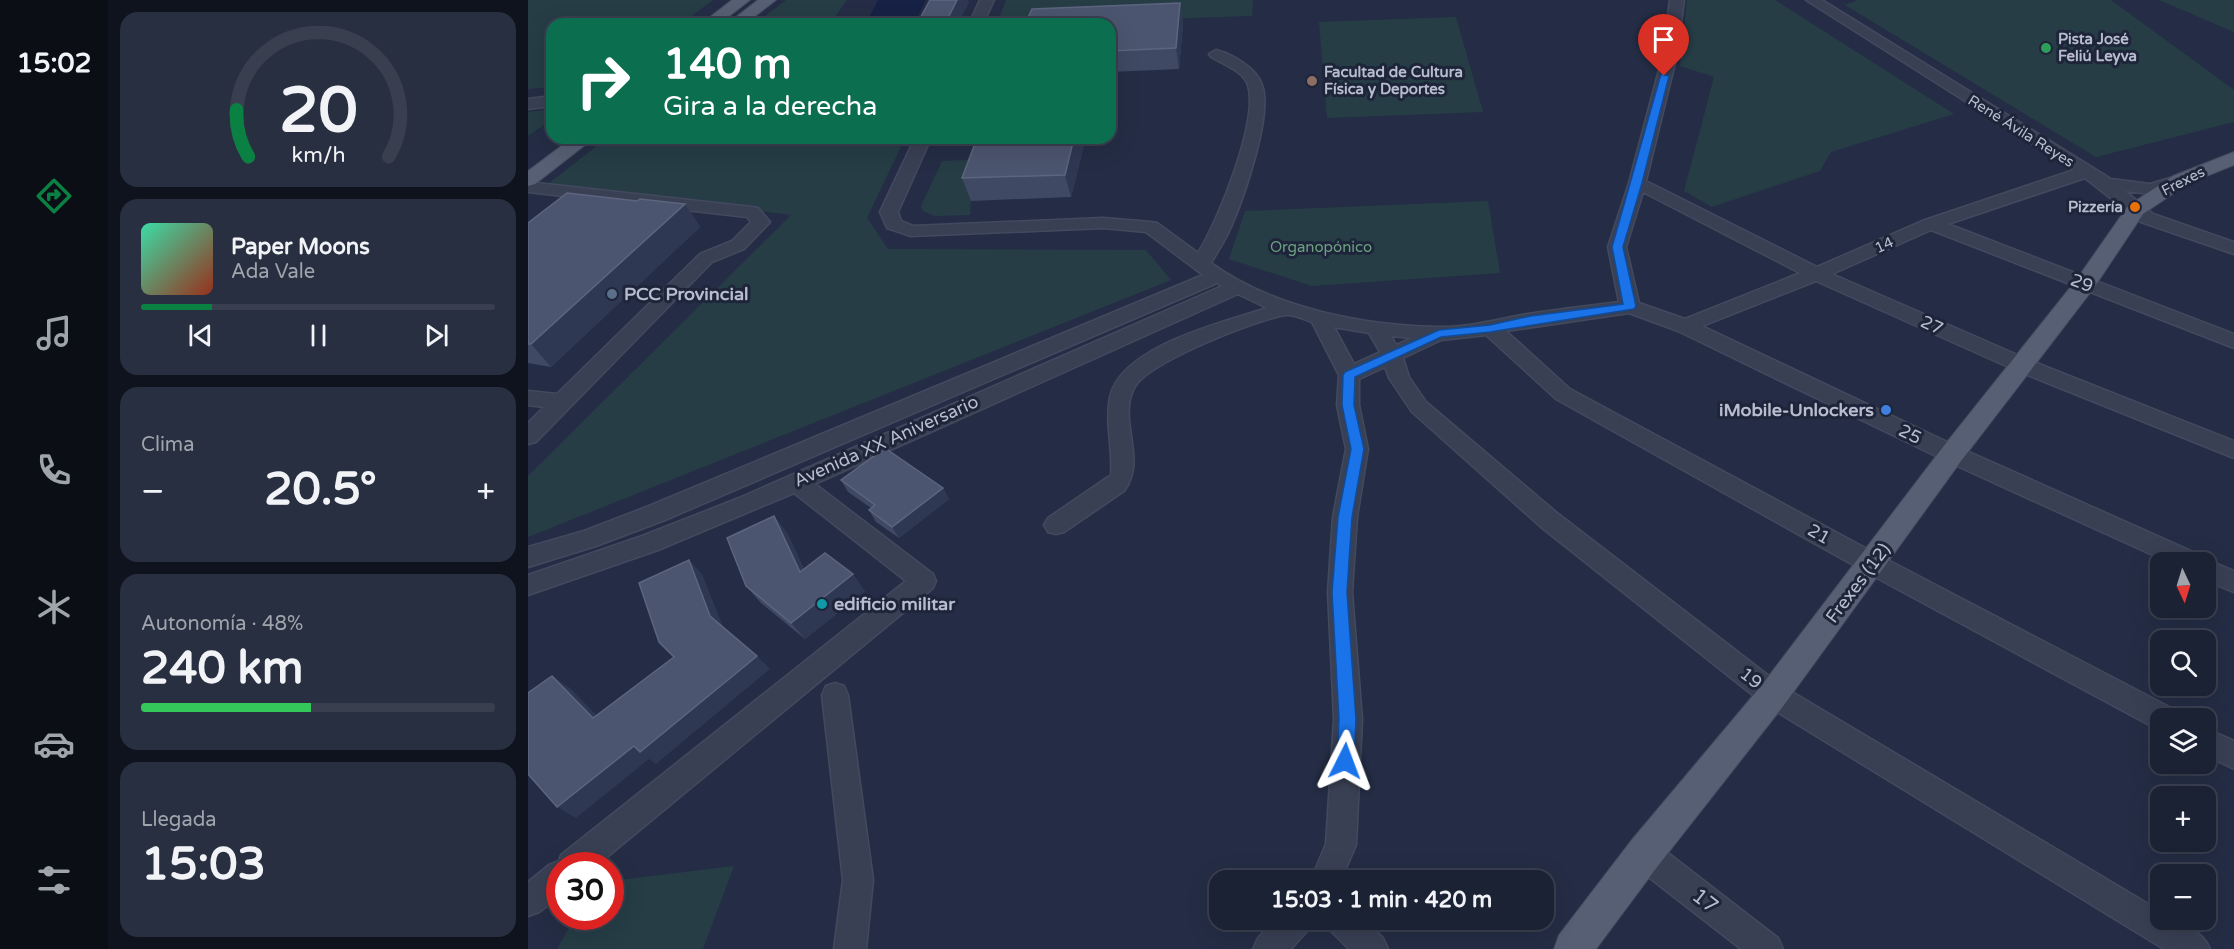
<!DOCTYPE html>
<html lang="es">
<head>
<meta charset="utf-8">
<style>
  body { margin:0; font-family:"Varela Round",sans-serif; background:#282f40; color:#f1f3f6; height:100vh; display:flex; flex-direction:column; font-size:22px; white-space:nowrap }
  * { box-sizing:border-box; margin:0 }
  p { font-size:20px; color:#a0a4ac }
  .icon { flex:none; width:33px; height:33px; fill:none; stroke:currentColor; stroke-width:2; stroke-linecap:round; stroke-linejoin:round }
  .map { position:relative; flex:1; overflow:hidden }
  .sheet { display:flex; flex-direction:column; gap:12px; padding:12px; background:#0f131d; width:420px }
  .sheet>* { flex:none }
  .banner { position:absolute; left:18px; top:18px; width:570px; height:126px; border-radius:18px; box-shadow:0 6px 24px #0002,0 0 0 2px #393f4f; background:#0b6e4f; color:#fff; overflow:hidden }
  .needle { width:39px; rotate:176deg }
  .fabs { position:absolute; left:1622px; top:552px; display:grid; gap:12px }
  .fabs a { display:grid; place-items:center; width:66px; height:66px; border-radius:12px; background:#1b2234; box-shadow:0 6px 24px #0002,0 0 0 2px #393f4f; font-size:30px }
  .speed { position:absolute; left:18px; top:852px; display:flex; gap:12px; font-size:30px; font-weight:700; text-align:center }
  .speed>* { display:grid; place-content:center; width:78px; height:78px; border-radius:50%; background:#1b2234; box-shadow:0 6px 24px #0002,0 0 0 2px #393f4f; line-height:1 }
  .speed .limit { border:9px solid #d22; background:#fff; color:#111 }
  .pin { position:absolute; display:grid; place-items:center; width:51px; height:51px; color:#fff; margin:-62px -26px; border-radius:50% 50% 50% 0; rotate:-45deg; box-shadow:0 0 6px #0007 }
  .pin .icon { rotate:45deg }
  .me { position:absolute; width:66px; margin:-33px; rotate:3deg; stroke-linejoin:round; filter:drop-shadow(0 0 4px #0008) }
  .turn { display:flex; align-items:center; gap:21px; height:126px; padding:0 18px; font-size:27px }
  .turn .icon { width:78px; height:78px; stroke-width:2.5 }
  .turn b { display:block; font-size:42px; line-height:51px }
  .big { font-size:45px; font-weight:700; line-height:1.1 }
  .sheet .widget { flex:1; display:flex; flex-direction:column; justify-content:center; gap:9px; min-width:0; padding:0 21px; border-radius:18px; background:#282f40 }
  .sheet .dial { align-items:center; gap:0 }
  .dial svg { height:156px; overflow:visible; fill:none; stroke:#393f4f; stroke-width:7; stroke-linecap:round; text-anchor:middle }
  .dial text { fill:#f1f3f6; stroke:none }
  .song { display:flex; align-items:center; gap:18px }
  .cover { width:72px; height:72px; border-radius:9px; background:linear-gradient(135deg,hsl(160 70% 55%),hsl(10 70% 35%)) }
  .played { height:6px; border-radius:3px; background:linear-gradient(90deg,#0b8043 20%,#393f4f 20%) }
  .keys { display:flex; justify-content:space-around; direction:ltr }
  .heat { display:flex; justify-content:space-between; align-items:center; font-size:33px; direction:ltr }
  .charge { height:9px; border-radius:4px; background:linear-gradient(90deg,#34c759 48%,#393f4f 0) }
  .trip { position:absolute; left:681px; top:870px; width:345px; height:60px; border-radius:18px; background:#1b2234; box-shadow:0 6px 24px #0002,0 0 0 2px #393f4f; font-weight:700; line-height:60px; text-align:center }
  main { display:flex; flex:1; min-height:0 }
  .menu { display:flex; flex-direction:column; width:108px; justify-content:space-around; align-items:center; background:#0b0e15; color:#a0a4ac }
  .menu .icon { width:42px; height:42px }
  .menu .selected { color:#0b8043 }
  .menu b { font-size:27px; color:#f1f3f6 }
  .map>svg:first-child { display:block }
</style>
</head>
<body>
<main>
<nav class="menu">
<b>15:02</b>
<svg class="icon selected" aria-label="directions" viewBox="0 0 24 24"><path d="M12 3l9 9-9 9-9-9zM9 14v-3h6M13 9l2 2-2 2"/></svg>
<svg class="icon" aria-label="music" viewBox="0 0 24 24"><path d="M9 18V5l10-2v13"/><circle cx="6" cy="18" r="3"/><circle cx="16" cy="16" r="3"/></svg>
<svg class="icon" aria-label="phone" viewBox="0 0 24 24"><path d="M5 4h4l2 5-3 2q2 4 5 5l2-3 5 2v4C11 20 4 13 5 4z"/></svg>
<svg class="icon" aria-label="climate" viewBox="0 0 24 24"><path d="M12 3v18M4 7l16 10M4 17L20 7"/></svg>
<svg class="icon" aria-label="car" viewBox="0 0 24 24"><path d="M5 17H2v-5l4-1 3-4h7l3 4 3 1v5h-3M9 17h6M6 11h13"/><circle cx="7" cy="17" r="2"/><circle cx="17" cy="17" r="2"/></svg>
<svg class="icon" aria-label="filters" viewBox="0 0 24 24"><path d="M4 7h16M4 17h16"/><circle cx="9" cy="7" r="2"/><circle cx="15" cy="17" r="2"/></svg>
</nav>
<section class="sheet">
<div class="widget dial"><svg viewBox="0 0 100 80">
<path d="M14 69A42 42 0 1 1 86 69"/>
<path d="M14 69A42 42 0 0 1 8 45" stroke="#0b8043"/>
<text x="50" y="56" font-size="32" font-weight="700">20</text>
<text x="50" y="72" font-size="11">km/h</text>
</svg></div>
<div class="widget">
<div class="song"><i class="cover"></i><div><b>Paper Moons</b><p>Ada Vale</p></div></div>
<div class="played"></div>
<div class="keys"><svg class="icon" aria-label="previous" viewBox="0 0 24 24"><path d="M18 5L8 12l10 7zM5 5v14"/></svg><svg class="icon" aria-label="pause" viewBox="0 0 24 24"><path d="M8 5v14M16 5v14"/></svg><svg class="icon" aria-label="next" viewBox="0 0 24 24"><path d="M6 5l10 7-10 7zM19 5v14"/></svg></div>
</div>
<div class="widget"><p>Clima</p>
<div class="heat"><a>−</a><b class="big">20.5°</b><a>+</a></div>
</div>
<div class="widget"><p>Autonomía · 48%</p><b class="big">240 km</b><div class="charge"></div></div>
<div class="widget"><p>Llegada</p><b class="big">15:03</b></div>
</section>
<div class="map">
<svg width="1706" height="949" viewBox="0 0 1706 949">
  <rect width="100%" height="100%" fill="#242d45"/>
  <path fill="#263d46" d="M0 0H185L153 24H24V87L0 89Z
    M258 0H319L302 24H227Z
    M478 0H725L724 16 469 24Z
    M1159 0H1247L1426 114 1303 152 1292 171 1184 207 1156 191 1186 77 1152 66Z
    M1330 0H1583L1706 90V122L1568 157 1317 5Z
    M1631 0H1706V32Z
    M928 17 955 112 799 118 791 22Z
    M24 109V119L0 136V112Z
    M79 138H377L339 218 360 249 618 250 643 280 0 537V476L263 215 20 184Z
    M541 156 443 201 442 215 407 216 395 211 393 206 414 161Z
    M960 201 972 273 784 286 701 259 717 211Z
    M206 866 175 949H29L47 917 82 916 83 881Z"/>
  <path fill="#162145" d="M350 0H398L386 24H338Z"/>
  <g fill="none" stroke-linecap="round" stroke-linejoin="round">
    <g stroke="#43495e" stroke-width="3">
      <path id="minor" d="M452 0H466L455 24H441Z
        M1142 0H1156L1149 55 1118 181 1289 267 1397 220 1546 170 1278 0H1294L1583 179 1622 184 1652 175 1658 176 1660 180 1658 184 1623 194 1597 191 1625 214 1706 242V254L1613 222 1557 178 1420 224 1706 334V348L1403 230 1304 274 1501 360 1706 441V458L1487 370 1288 281 1174 326 1432 448 1672 555 1674 560 1677 559 1706 571V592L1677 580V562H1640L1416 460 1150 331 1101 313 978 331 1042 389 1354 557 1645 709 1648 718H1632V730L1625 727 1336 571 1028 399 958 335 913 340 875 358 881 377 898 402 1029 513 1254 686 1632 911V920C1652 920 1674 930 1682 949H1636L1236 704 1013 527 884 412 861 378 857 367 831 379V405L840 449 829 517 824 592 834 719 828 845 813 880H783L798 844 806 719 800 592 805 517 818 449 809 405 811 375 784 322C777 320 766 314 758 315 729 319 618 363 606 388 589 421 620 459 596 491L536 532 528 534 520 532 516 525 520 518 583 475C585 449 577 423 582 397 593 346 696 322 739 308L710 294 287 484 405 574 408 581 405 588 68 866H32V896L11 912 0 916V882L21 865 31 861 33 855 378 581 266 493 130 550 0 595V575L114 536 211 498 694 286 689 283 137 520 68 546 0 567V547L56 531 121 506 675 275 618 232 575 228 383 236 359 228 352 212 387 138H403L370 212 373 221 385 226 575 218 623 222 629 223 670 253C690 221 731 121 720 85 715 71 695 64 683 57L681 54 688 50C704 54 729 68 734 85 745 114 716 197 703 227 698 239 690 251 683 263 745 308 833 325 909 327 939 328 971 319 1000 314 1030 309 1061 306 1091 302L1080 247 1101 183 1135 55ZM1115 192 1272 273 1157 319 1111 303 1098 247ZM806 327 841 333 852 352 826 364ZM863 336 884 338 868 345Z
        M24 96V106L0 109V99Z
        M0 182 224 207 230 208 242 222 216 249 184 262 8 442 0 444V423L16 407 0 405V391L29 394 172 254 204 241 223 222 219 217 0 192Z
        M307 683 316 686 320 695 345 880 338 949H306L315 880 294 695 298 686Z
        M1677 728 1706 741V769L1677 755Z
        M1116 839 1127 843 1250 938 1255 949H1213L1105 865 1101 854 1105 843Z
        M747 920H784L779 931 763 949H725L730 938Z
        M798 920H836L855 938 860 949H821L803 931Z"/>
    </g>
    <g stroke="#43495e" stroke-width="2">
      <path id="major" d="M204 0H222L191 24H173Z
        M230 0H248L217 24H199Z
        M44 138H66L7 184 0 186V171Z
        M1706 152V165L1659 184 1615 214 1565 289 1433 461 1256 705 1129 867 1068 949H1026L1031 935 1103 841 1234 685 1415 447 1549 279 1600 206 1645 176Z"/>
    </g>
    <use href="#minor" fill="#394054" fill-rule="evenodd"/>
    <use href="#major" fill="#575f74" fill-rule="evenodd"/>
  </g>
  <path fill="#3f4963" d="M652 3 655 24 651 69 582 72V24Z
    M449 138H557V141L543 197 443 201 434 178Z
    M109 201 157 204 172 227 23 367 0 363V223Z
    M313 480 415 488 421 499 371 538 348 522 341 510 343 508 320 492Z
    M246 516 259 533 276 569 337 591 277 639 233 603 218 586Z"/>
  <path fill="#2f3852" d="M429 0H440L441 3 430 24H417Z
    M652 3 655 24 651 69 648 48Z
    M546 138H557V141L543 197 537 175Z
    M157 204 172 227 23 367 3 344Z
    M415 488 421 499 371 538 364 527Z
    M246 516 259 533 285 589 272 572Z
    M161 560 174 574 196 629 182 616Z
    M325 574 337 591 277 639 263 623Z
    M229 656 242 669 128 764 121 759 48 818 29 807 106 746Z
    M24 676 42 688 83 730 65 718Z"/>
  <path fill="#4c556f" stroke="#5d657e" stroke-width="1.5" d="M402 0H429L417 24H389Z
    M652 3 648 48 582 51V24H497L504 9Z
    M449 138H546L537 175 434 178Z
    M39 193 109 201 112 199 157 204 3 344H0V223Z
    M357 448 415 488 364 527 341 510 347 505 313 480Z
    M246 516 272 572 297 553 325 574 263 623 218 586 199 538Z
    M161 560 182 616 229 656 112 752 106 746 29 807 0 774V693L24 676 65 718 146 657 131 642 111 583Z"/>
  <path fill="#1a73e8" stroke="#114b97" stroke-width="1.5" d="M1133 74 1141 76 1114 183 1095 247 1108 306 1106 309 962 332 913 337 827 377 826 405 836 449 824 517 819 592 828 719 826 761 823 767 817 769 811 767 809 761 811 719 804 592 810 517 823 449 814 405 815 375 817 372 911 330 962 325 1003 316 1095 304 1084 247Z"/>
  <circle fill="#2e9e5b" stroke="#1e253a" stroke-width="2" cx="1518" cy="48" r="6"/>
  <circle fill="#8d6e63" stroke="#1e253a" stroke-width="2" cx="784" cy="81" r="6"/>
  <circle fill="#e8710a" stroke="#1e253a" stroke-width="2" cx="1607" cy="207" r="6"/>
  <circle fill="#5c6f8a" stroke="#1e253a" stroke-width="2" cx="84" cy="294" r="6"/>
  <circle fill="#3f7fe0" stroke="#1e253a" stroke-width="2" cx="1358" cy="410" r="6"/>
  <circle fill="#0f9aa8" stroke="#1e253a" stroke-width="2" cx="294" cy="604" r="6"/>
  <g text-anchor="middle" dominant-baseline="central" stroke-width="6" stroke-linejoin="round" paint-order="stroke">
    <g font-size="15" font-weight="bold" fill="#b7bcce" stroke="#1e253a" text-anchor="start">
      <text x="1530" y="39">Pista José<tspan x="1530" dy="17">Feliú Leyva</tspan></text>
      <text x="796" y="72">Facultad de Cultura<tspan x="796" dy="17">Física y Deportes</tspan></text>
      <text x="1595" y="207" text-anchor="end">Pizzería</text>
    </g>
    <g font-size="15" fill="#b7bcce" stroke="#1e253a">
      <text transform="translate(1493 131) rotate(32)">René Ávila Reyes</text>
      <text transform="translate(1655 181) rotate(-27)">Frexes</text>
      <text transform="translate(1356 245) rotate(-24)">14</text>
    </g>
    <g font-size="15" fill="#6ba180" stroke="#1e253a">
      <text x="793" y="247">Organopónico</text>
    </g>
    <g font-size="18" fill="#b7bcce" stroke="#1e253a">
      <text transform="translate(1554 283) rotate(21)">29</text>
      <text transform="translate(1404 325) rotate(24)">27</text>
      <text transform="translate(1382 434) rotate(26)">25</text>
      <text transform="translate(358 441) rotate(-24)">Avenida XX Aniversario</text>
      <text transform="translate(1291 534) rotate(29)">21</text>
      <text transform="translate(1330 583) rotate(-53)">Frexes (12)</text>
      <text transform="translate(1223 678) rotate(38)">19</text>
    </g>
    <g font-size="18" font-weight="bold" fill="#b7bcce" stroke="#1e253a" text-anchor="start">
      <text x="96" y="294">PCC Provincial</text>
      <text x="1346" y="410" text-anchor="end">iMobile-Unlockers</text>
      <text x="306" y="604">edificio militar</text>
    </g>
    <g font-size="21" fill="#b7bcce" stroke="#1e253a">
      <text transform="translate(1177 901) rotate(38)">17</text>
    </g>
  </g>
</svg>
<div class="fabs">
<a><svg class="needle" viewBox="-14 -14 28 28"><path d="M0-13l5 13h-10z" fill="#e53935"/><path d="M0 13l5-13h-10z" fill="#a0a4ac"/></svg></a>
<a><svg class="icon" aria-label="search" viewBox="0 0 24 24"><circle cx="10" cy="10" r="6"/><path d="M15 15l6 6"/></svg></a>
<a><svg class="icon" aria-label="layers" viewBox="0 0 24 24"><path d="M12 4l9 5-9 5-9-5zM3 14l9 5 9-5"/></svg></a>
<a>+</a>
<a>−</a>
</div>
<div class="speed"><div class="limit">30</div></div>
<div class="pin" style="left:1136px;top:76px;background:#d93025"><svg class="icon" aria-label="arrive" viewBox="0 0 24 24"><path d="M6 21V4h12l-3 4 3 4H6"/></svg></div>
<svg class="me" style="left:817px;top:761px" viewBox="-20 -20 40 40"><path d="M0-17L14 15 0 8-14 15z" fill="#1a73e8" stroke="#fff" stroke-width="4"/></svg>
<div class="trip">15:03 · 1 min · 420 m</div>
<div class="banner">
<div class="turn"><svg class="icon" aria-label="right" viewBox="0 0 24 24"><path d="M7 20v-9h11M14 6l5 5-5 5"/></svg><div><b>140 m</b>Gira a la derecha</div></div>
</div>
</div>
</main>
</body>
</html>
